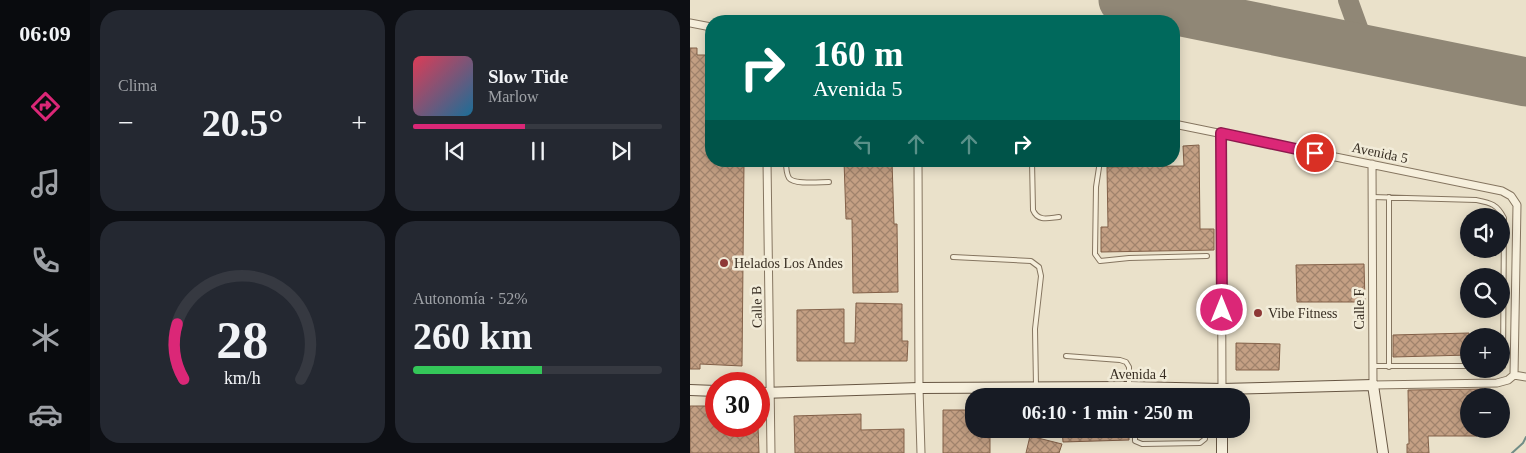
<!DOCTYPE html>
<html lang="es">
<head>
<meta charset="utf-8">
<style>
  body { margin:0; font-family:Georgia,serif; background:#242831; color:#f1f3f6; height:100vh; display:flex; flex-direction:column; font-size:19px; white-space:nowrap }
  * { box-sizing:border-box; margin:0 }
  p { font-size:16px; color:#9ea1a6 }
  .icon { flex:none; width:28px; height:28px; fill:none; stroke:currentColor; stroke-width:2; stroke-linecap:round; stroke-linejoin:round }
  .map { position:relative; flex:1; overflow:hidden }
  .details { display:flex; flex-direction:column; gap:10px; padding:10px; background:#0d0f14; width:600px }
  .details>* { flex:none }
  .guide { position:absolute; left:15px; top:15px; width:475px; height:152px; border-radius:20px; box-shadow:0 2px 12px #0003; background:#00695c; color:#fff; overflow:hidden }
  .tools { position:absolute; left:770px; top:208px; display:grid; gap:10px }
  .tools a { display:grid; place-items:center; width:50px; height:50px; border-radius:50%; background:#171b24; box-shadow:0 2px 12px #0003; font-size:25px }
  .speed { position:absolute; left:15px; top:372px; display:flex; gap:10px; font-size:25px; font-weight:700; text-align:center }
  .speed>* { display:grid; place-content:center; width:65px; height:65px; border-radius:50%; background:#171b24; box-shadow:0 2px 12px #0003; line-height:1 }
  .speed .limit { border:8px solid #d22; background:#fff; color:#111 }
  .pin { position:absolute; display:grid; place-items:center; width:42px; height:42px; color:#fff; margin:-21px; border:2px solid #fff; border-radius:50%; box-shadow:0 1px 5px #0007 }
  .me { position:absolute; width:55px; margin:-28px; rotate:0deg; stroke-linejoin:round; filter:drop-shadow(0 0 4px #0008) }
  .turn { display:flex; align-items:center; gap:18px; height:105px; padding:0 25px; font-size:22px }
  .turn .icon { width:65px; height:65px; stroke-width:2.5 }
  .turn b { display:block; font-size:35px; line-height:42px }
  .lanes { display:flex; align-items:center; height:48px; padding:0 25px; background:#0003; justify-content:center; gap:25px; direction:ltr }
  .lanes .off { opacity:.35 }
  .big { font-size:38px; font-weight:700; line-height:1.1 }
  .details .widget { flex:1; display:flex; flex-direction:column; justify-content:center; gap:8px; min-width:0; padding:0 18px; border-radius:20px; background:#242831 }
  .details .dial { align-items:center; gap:0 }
  .dial svg { height:130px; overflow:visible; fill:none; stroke:#363941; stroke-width:7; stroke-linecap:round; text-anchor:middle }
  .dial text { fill:#f1f3f6; stroke:none }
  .song { display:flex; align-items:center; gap:15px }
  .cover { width:60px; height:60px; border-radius:8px; background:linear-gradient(135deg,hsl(350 70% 55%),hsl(200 70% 35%)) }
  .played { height:5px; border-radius:2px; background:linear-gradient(90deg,#db2777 45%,#363941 45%) }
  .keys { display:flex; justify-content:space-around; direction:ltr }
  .heat { display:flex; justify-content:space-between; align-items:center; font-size:28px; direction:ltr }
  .charge { height:8px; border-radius:4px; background:linear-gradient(90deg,#34c759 52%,#363941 0) }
  .details .tiles { flex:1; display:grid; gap:10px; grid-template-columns:repeat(2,1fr) }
  .trip { position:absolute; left:275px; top:388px; width:285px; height:50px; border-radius:20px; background:#171b24; box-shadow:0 2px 12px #0003; font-weight:700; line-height:50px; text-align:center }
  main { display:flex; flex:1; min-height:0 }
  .menu { display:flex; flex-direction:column; width:90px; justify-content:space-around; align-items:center; background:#090b0e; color:#9ea1a6 }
  .menu .icon { width:35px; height:35px }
  .menu .on { color:#db2777 }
  .menu b { font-size:22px; color:#f1f3f6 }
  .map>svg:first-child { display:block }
</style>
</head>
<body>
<main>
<nav class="menu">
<b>06:09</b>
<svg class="icon on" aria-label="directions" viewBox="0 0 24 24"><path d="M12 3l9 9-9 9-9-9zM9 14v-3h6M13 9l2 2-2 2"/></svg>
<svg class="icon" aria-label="music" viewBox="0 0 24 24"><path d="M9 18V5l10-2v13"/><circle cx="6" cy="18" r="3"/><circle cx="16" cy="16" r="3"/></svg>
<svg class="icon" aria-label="phone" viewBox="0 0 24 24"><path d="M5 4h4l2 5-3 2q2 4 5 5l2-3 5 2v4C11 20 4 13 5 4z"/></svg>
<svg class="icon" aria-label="climate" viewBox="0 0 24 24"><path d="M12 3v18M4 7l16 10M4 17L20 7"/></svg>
<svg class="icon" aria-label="car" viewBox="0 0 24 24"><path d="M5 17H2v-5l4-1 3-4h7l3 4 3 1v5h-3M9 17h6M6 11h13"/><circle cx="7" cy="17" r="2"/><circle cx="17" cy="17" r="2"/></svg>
</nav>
<section class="details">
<div class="tiles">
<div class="widget"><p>Clima</p>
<div class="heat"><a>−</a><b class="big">20.5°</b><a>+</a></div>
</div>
<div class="widget">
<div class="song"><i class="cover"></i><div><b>Slow Tide</b><p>Marlow</p></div></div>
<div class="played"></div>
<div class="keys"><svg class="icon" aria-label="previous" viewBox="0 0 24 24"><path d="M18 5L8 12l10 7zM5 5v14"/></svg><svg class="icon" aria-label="pause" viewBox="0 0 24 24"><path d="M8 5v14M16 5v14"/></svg><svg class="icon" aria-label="next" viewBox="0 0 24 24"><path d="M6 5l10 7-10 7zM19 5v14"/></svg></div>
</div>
<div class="widget dial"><svg viewBox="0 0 100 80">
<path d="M14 69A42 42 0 1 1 86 69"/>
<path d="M14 69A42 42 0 0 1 10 35" stroke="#db2777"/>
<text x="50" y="56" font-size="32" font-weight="700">28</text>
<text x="50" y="72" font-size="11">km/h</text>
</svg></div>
<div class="widget"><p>Autonomía · 52%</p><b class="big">260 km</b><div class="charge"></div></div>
</div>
</section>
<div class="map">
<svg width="836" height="453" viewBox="0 0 836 453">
  <defs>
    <pattern id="building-cross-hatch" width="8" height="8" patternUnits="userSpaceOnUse" patternTransform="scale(1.25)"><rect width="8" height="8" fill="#c4a084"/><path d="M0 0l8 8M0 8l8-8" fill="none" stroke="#a0836c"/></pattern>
  </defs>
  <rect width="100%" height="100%" fill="#eae1ca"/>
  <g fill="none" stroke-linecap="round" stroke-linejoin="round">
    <path stroke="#718d87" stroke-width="2" d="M822 453 833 443 836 437"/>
    <path stroke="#908776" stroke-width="20" d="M658 0 676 50"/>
    <path stroke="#908776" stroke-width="49" d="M433 0 836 82"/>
  </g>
  <path fill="url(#building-cross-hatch)" stroke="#826048" d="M0 48H7V55H21V161H54L52 366 10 364V369H0Z
    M509 145 510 229H524V250L411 252V227H418L417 167 494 166 493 146Z
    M154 161H202L204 224H207L208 292 163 293 162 219H156Z
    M674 264 675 302H607L606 265Z
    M166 303 212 304V341H218L217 361H107V310L154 309V343H165Z
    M779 333V355L703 357V335Z
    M546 343 590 344 589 370H546Z
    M793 389V396H779V429H787V436H738L739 453H717V444H719L718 390Z
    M0 406H26V426H68L69 453H0Z
    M253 410H284V429H300V453H253Z
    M171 414V430L214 429V453H105L104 416Z
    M372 429H439V440L373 442Z
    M340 436 372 444 369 453H336Z"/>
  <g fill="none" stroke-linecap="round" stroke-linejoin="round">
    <g stroke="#857560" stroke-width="6">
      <path id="service" d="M96 161C96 167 96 173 99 178 104 185 130 182 139 182
        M342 161 343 210C348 222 359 218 369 217
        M410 161 406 187 405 254 410 261 439 258 517 256
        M682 197 786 200C801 203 807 204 814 218L813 366
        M699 197V367
        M263 257 341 261 349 267 351 276 345 329 346 386
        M376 356 430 360 436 362 439 367V385
        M683 366H779
        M445 396V387
        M445 429V441L452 444 510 443 515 439 514 429"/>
    </g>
    <g stroke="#857560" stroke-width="9">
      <path id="minor" d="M0 23 21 27
        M484 124 812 191 821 196 827 205 824 375
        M531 133 532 389
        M77 161 81 453
        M228 161 229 388 231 453
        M682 164 683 385 807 383 818 380 824 375
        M824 375 836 377"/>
    </g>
    <g stroke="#675643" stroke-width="12">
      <path id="secondary" d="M0 390 26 391
        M69 393 229 388 439 387 532 389 683 385 693 453
        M532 429V453"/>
    </g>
    <use href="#service" stroke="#f6efdc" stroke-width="4"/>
    <use href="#minor" stroke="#f6efdc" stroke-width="7"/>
    <use href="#secondary" stroke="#f6efdc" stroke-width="10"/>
  </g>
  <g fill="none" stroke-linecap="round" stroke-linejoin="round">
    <g stroke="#8e194d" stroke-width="12">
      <path id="route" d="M532 310 531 133 625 153"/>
    </g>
    <use href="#route" stroke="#db2777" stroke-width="9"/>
  </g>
  <g fill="#8e3836" stroke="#f2ecd9" stroke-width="2">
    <circle cx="34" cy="263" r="5"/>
    <circle cx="568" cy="313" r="5"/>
  </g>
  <g text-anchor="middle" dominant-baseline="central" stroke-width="5" stroke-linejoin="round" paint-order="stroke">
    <g font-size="14" fill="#372d22" stroke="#f2ecd9">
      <text transform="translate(690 153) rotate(12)">Avenida 5</text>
      <text transform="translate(67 307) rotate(-91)">Calle B</text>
      <text transform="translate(669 309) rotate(-90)">Calle F</text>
      <text x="448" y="374">Avenida 4</text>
    </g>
    <g font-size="14" fill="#372d22" stroke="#f2ecd9" text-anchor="start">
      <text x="44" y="263">Helados Los Andes</text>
      <text x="578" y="313">Vibe Fitness</text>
    </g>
  </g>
</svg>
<div class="tools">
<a><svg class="icon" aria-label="sound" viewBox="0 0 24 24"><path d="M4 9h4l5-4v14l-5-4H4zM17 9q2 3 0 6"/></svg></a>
<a><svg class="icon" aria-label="search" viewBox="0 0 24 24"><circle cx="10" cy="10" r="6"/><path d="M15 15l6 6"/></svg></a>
<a>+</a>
<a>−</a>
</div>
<div class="speed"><div class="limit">30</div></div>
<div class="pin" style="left:625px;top:153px;background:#d93025"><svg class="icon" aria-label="arrive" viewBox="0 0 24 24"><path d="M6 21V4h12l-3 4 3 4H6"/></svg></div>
<svg class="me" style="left:532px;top:310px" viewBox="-20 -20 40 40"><circle r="17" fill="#db2777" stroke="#fff" stroke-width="3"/><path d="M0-11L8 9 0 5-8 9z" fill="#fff"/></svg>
<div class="trip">06:10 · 1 min · 250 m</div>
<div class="guide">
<div class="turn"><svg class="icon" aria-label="right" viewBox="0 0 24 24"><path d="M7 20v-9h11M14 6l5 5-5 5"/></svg><div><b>160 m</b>Avenida 5</div></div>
<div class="lanes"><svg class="icon off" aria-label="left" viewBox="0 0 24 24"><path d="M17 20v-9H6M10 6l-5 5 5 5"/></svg><svg class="icon off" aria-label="ahead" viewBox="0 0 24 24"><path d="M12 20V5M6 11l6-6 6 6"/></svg><svg class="icon off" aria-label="ahead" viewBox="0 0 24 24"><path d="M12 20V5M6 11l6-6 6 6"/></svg><svg class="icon" aria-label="right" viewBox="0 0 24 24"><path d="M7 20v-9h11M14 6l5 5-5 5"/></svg></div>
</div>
</div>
</main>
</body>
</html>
